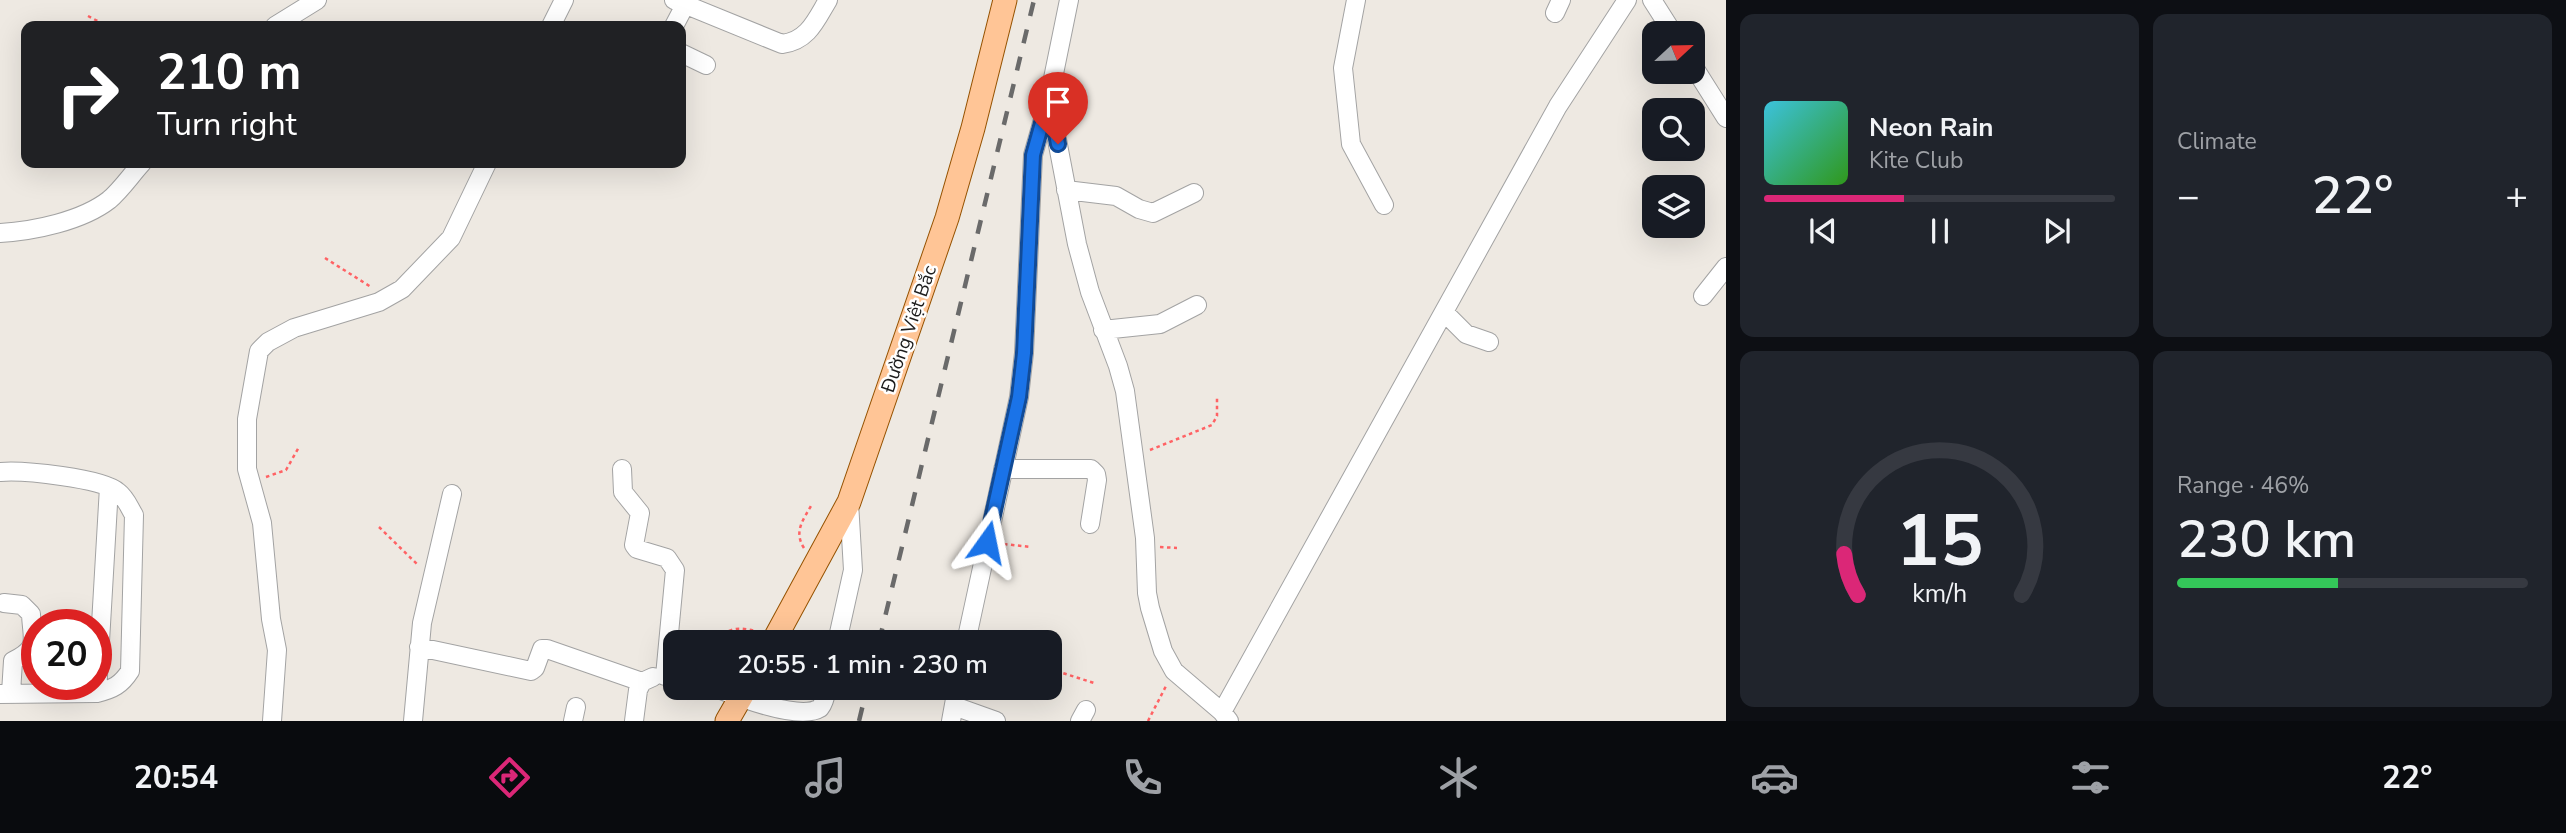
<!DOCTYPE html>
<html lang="en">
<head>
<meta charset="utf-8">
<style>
  body { margin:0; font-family:"Nunito Sans",sans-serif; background:#20242c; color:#f1f3f6; height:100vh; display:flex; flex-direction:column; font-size:26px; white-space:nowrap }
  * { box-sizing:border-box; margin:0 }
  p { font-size:23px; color:#9ea1a6 }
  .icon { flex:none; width:38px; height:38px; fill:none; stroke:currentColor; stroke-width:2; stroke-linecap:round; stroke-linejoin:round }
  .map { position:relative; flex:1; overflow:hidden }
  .drawer { display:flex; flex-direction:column; gap:14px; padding:14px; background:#0d0f14; width:840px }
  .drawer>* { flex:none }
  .hud { position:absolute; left:21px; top:21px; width:665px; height:147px; border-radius:14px; box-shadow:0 7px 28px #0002; background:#202124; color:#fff; overflow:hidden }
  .needle { width:46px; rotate:68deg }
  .tools { position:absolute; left:1642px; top:21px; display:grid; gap:14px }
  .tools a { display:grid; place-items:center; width:63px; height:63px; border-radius:14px; background:#171b24; box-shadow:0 7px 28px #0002; font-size:35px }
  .speed { position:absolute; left:21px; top:609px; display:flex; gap:14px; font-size:35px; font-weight:700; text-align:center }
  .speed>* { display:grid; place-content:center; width:91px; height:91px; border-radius:50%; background:#171b24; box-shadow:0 7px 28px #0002; line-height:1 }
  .speed .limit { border:10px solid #d22; background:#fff; color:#111 }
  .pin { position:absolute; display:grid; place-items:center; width:60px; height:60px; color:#fff; margin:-72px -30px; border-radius:50% 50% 50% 0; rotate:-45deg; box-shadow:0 0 7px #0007 }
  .pin .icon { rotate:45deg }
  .me { position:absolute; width:77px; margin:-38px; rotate:12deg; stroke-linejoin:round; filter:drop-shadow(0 0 5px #0008) }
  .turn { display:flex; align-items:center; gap:24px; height:147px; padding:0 21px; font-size:32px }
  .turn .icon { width:91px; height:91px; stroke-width:2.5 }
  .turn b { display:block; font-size:49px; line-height:60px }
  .big { font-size:52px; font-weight:600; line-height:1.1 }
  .drawer .tile { flex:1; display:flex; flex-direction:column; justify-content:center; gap:10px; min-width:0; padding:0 24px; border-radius:14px; background:#20242c }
  .drawer .dial { align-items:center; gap:0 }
  .dial svg { height:182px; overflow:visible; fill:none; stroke:#363941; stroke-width:7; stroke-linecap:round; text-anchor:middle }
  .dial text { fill:#f1f3f6; stroke:none }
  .song { display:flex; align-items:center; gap:21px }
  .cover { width:84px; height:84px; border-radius:10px; background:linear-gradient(135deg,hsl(190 70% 55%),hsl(110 70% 35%)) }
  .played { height:7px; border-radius:4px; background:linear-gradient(90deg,#db2777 40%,#363941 40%) }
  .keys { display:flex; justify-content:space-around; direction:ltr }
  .heat { display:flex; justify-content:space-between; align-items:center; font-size:38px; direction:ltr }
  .charge { height:10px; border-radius:5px; background:linear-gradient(90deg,#34c759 46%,#363941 0) }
  .drawer .tiles { flex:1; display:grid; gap:14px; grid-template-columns:repeat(2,1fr) }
  .trip { position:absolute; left:663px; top:630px; width:399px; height:70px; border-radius:14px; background:#171b24; box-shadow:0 7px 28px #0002; font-weight:600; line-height:70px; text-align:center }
  .menu { display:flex; height:112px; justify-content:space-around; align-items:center; background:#090b0e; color:#9ea1a6 }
  .menu .icon { width:49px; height:49px }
  .menu .selected { color:#db2777 }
  .menu b { font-size:32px; color:#f1f3f6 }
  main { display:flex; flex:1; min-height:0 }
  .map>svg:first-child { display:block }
</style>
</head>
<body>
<main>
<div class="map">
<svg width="1726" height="721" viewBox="0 0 1726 721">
  <rect width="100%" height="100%" fill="#eee9e2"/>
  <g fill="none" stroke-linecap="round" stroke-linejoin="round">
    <g stroke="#a3a3a3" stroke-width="20">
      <path id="minor" d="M674 0 782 44C808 41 816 20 828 0
        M1069 0 1049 98 1077 244 1090 292 1118 366 1125 391 1145 538 1147 593 1150 608 1163 651 1174 671 1222 712 1229 721
        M1356 0 1343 68 1351 144 1384 205
        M1652 0 1673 33
        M1555 13 1561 0
        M275 26 317 0
        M551 26 564 0
        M674 26 685 5
        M681 53 706 65
        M1692 64 1726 118
        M1066 190 1116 196 1139 209 1153 213 1194 193
        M0 233C34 231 82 221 109 200 121 190 131 175 142 163
        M1703 296 1726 267
        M1445 313 1466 334 1489 342
        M1103 330 1160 324 1197 305
        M622 469 623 492 640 513 634 545 637 549 667 558 675 570 665 676
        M1003 469H1091L1096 474 1097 480 1090 524
        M0 472C23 470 102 478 118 492 126 498 129 507 134 515L130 671C121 685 113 689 97 693L0 694
        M4 603 22 605 31 614C32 641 40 647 13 661L11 693
        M837 642 853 570 849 502
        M966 642 1019 397 1024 353 1033 155 1048 102
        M419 647 531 671 535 668 542 649H547L642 682
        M716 688C738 697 800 721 820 708 824 703 826 694 827 688
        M97 693 109 487
        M954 706 996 721
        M1222 712 1558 106 1627 0
        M272 721 277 650 271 619 262 523 247 469V419L259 351 268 342 294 328 379 302 402 289 451 238 487 163
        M413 721 422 623 452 494
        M573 721 576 707
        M634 721 638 690 642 682 653 677
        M951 721 957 688
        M1080 721 1086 710"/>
    </g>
    <g stroke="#955200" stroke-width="25">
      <path id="major" d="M773 642 849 502 947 218 973 128 1005 0
        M727 721 746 688"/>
    </g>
    <path stroke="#ff6264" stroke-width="2.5" stroke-dasharray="3.5 3.5" stroke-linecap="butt" d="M88 16 107 26
      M325 258 371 287
      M1150 450 1212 425 1217 416V396
      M266 477 286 470 299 447
      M379 527 419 566
      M1004 544 1031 547
      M1160 547 1177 548
      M804 548C793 531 804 519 812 504
      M721 642C726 625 742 628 756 631
      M1050 669 1094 683
      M1148 721 1166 686"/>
    <use href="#minor" stroke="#fff" stroke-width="18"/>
    <use href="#major" stroke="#ffc596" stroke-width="23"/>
    <path stroke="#6a6a6a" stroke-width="4.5" stroke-dasharray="14 14" stroke-linecap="butt" d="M879 642 1034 0
      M859 721 867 688"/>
  </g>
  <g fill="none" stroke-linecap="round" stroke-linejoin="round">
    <g stroke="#114b97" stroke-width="18">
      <path id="route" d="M987 542 1019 397 1024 353 1033 155 1049 98 1058 144"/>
    </g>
    <use href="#route" stroke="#1a73e8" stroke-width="12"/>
  </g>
  <g text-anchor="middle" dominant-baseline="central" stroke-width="5" stroke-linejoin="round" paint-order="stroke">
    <g font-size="19" fill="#1c1c1c" stroke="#fff">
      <text transform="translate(909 329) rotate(-71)">Đường Việt Bắc</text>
    </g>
  </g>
</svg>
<div class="tools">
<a><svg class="needle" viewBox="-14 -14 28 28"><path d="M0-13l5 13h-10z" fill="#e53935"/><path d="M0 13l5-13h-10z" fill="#9ea1a6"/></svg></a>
<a><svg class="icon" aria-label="search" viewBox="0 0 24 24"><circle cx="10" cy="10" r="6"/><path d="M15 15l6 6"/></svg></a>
<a><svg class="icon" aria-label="layers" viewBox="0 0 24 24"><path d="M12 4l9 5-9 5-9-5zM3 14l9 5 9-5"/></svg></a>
</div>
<div class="speed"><div class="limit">20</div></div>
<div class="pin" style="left:1058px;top:144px;background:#d93025"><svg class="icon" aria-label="arrive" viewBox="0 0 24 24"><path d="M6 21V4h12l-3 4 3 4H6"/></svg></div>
<svg class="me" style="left:987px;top:542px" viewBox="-20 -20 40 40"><path d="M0-17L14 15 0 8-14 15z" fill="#1a73e8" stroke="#fff" stroke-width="4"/></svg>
<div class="trip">20:55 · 1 min · 230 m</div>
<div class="hud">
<div class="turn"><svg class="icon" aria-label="right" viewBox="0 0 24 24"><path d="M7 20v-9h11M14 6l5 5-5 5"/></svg><div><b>210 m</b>Turn right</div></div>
</div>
</div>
<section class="drawer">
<div class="tiles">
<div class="tile">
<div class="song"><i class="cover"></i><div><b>Neon Rain</b><p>Kite Club</p></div></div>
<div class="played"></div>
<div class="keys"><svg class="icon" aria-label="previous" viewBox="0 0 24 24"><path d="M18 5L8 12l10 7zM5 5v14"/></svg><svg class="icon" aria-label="pause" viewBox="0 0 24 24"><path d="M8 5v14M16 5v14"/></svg><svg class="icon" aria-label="next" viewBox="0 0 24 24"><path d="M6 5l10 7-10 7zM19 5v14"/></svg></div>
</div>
<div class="tile"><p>Climate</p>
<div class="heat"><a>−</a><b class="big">22°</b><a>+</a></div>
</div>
<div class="tile dial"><svg viewBox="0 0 100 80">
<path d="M14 69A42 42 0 1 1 86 69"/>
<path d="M14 69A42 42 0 0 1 8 51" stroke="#db2777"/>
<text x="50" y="56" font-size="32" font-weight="700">15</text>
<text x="50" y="72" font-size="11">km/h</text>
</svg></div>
<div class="tile"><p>Range · 46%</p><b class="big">230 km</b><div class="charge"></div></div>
</div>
</section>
</main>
<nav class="menu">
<b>20:54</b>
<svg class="icon selected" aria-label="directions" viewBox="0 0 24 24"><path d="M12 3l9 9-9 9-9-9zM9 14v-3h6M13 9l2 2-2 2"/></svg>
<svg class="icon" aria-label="music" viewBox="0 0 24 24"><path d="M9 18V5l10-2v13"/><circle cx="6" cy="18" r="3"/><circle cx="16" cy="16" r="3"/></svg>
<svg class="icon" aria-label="phone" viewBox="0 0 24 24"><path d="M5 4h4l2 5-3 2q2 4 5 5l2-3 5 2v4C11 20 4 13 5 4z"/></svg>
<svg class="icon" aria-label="climate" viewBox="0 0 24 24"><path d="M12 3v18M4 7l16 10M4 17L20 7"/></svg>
<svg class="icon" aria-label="car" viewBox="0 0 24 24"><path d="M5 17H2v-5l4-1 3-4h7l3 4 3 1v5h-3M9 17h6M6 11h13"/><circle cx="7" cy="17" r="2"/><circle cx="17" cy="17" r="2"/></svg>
<svg class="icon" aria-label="filters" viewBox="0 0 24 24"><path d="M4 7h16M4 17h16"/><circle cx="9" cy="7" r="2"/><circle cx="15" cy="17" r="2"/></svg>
<b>22°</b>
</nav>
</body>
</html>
